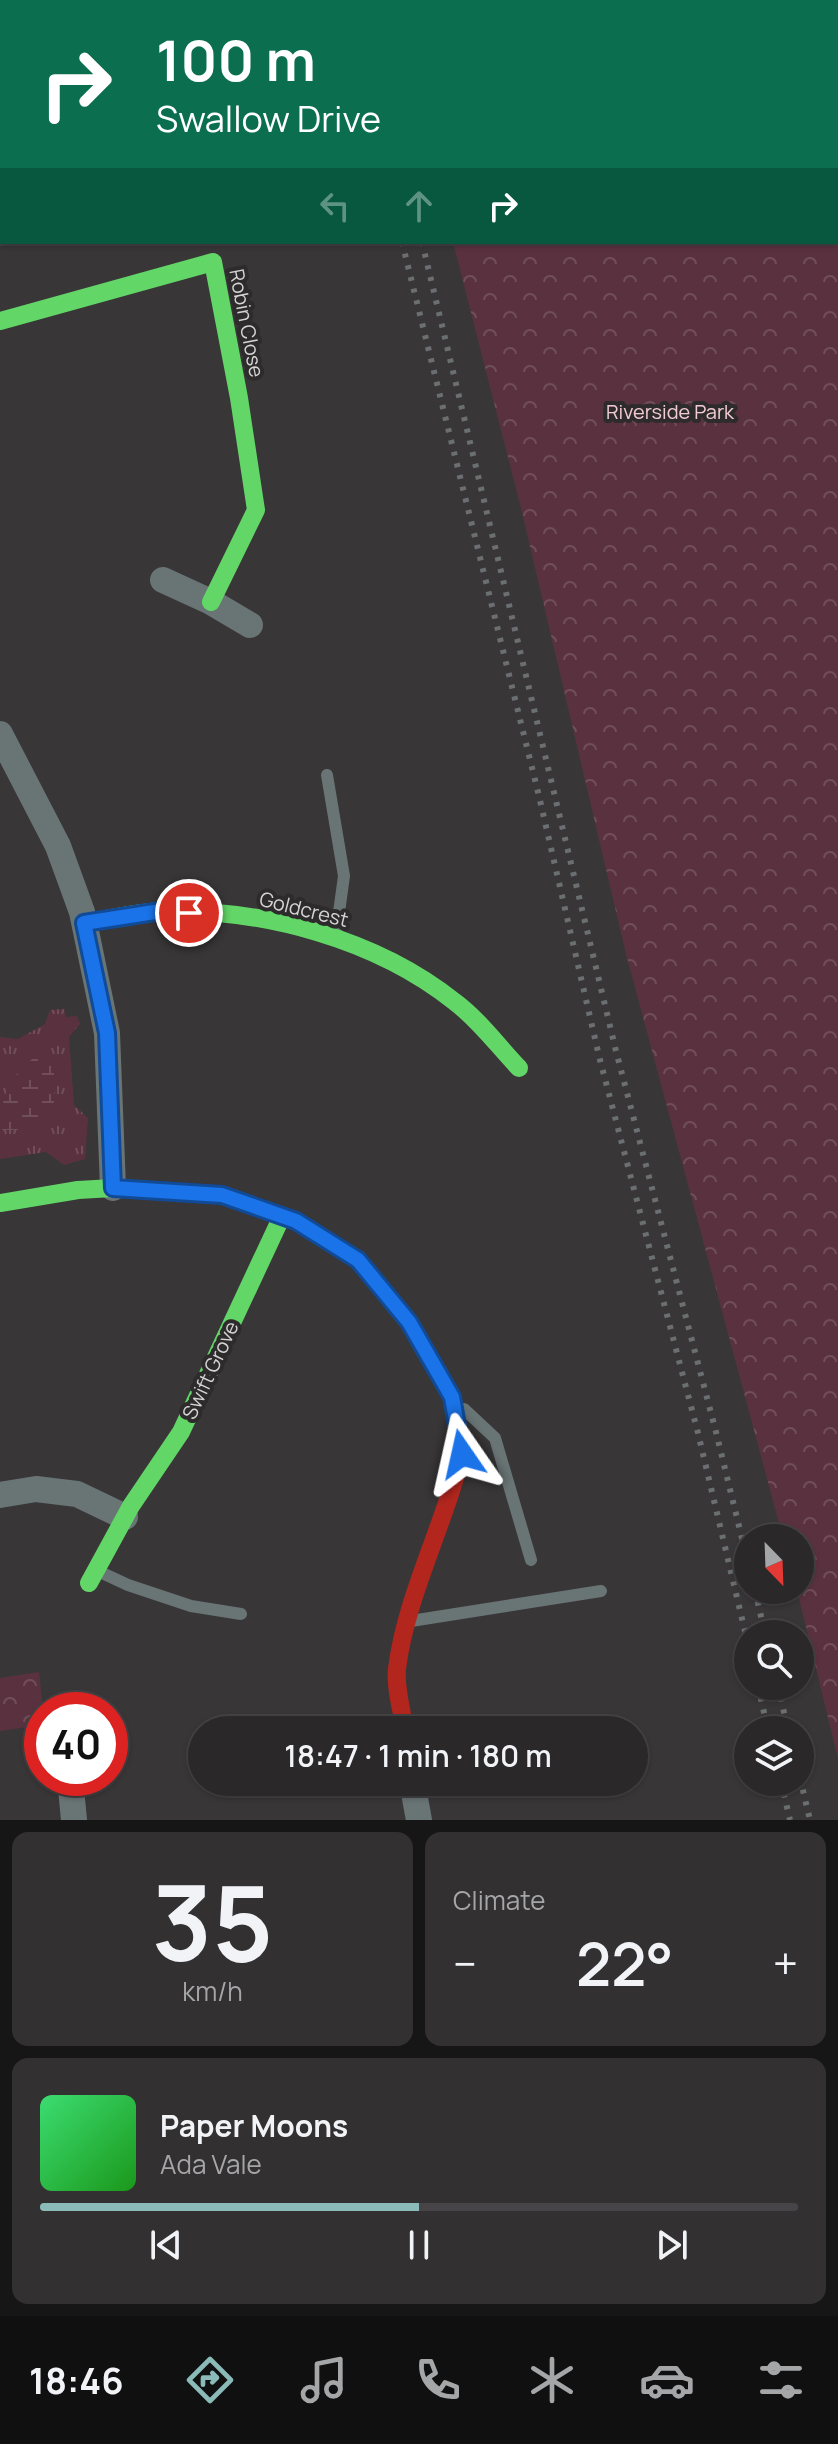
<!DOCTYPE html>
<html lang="en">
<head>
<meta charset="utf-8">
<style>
  body { margin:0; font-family:Manrope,sans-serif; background:#323031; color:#f1f3f6; height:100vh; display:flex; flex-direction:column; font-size:30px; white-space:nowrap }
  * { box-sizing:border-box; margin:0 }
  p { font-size:26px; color:#a5a6a8 }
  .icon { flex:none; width:44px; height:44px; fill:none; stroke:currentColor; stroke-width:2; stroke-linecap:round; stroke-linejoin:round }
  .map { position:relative; height:1820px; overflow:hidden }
  .drawer { display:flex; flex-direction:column; gap:12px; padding:12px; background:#171617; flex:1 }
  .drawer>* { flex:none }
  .banner { position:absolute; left:0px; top:0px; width:838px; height:244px; box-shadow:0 2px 6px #0004,0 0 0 2px #464446; background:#0b6e4f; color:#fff; overflow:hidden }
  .needle { width:52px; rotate:157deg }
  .controls { position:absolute; left:734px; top:1524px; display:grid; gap:16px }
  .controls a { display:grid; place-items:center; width:80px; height:80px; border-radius:50%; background:#2a2829; box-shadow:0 2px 6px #0004,0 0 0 2px #464446; font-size:40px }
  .speed { position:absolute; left:24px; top:1692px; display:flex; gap:16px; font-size:40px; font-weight:700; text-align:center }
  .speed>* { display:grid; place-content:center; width:104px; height:104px; border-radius:50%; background:#2a2829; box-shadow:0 2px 6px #0004,0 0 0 2px #464446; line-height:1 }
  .speed .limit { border:12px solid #d22; background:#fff; color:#111 }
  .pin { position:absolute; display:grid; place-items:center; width:68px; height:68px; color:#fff; margin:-34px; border:4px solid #fff; border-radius:50%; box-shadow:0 2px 8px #0007 }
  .me { position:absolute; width:88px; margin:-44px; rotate:349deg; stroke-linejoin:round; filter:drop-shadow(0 0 6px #0008) }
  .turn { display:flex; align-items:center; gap:28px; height:168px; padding:0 24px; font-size:36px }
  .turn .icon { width:104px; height:104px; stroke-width:2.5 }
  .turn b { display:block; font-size:56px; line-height:68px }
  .lanes { display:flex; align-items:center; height:76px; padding:0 24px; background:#0003; justify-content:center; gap:40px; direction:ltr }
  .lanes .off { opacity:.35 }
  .big { font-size:60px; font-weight:600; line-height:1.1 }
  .drawer .tile { flex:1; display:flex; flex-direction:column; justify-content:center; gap:12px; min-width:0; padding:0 28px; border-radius:16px; background:#323031 }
  .drawer .dial { align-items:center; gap:0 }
  .dial b { font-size:104px; line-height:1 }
  .song { display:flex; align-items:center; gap:24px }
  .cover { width:96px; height:96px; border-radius:12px; background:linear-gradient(135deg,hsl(140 70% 55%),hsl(120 70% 35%)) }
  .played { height:8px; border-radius:4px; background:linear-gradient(90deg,#8bbbb9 50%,#464446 50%) }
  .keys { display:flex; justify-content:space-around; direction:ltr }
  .heat { display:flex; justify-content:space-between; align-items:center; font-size:44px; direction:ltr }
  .drawer .tiles { flex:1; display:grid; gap:12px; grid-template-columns:1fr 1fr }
  .tile:last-child { grid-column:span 2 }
  .trip { position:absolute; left:188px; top:1716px; width:460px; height:80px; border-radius:40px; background:#2a2829; box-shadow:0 2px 6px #0004,0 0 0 2px #464446; font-weight:600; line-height:80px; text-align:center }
  .menu { display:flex; height:128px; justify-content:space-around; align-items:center; background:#111010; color:#a5a6a8 }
  .menu .icon { width:56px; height:56px }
  .menu .current { color:#8bbbb9 }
  .menu b { font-size:36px; color:#f1f3f6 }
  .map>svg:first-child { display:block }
</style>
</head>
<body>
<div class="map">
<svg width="838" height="1820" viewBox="0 0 838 1820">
  <defs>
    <pattern id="grass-tufts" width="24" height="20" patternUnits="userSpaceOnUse" patternTransform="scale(2)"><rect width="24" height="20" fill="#5a323f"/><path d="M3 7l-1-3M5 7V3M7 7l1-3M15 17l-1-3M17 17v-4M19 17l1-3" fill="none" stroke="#714f5a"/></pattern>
    <pattern id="forest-crowns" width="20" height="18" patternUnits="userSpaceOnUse" patternTransform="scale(2)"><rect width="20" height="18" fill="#5a323f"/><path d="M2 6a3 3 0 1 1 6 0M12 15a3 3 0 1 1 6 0" fill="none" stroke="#714f5a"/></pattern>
    <pattern id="wetland-marsh" width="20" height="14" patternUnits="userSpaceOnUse" patternTransform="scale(2)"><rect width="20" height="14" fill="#5a323f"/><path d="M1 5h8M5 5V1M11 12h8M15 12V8" fill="none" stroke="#714f5a"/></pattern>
  </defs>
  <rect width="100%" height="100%" fill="#383637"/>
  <path fill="url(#grass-tufts)" d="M64 1009 66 1017 77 1016 80 1024 69 1037 74 1105 88 1118 85 1159 64 1165 46 1152 0 1159V1037L18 1039 45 1024 50 1010Z"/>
  <path fill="url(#forest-crowns)" d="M398 0H838V1759L797 1590H800V1538H783L626 954 521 508 453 242H836V2H398Z
    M39 1672 43 1710 42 1725 0 1731V1678Z"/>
  <path fill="url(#wetland-marsh)" d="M40 1053 54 1066V1102L42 1126 25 1130H1C0 1092 11 1075 40 1053Z"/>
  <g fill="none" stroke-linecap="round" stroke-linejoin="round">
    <path stroke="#092528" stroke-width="9" d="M798 0 802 2
      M836 24 838 26"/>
    <path stroke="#697475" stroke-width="12" d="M327 775 344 876 336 934
      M464 1409 495 1438 531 1560
      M100 1572 128 1585 191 1606 241 1614
      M411 1621 601 1591"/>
    <path stroke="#697475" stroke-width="26" d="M163 580 211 602 250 625
      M0 734 58 846 82 912 107 1033 113 1188
      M0 1495 36 1489 77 1494 125 1517
      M70 1778 74 1820
      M412 1782 419 1820"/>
    <path stroke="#63d668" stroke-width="18" d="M0 321 213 262 239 398 256 510 211 602
      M84 923C110 919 137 912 163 911 264 909 376 939 455 1002 479 1020 498 1046 519 1068
      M0 1203 78 1190 113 1188 222 1195 296 1221 358 1260 409 1322 452 1397 462 1454 458 1468
      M89 1583 131 1506 181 1432 282 1216"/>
    <path stroke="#b3261e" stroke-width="18" d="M405 1730C402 1711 395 1688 397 1669 405 1602 440 1533 458 1468"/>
    <path stroke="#6b6f71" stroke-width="6" stroke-dasharray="4 8" stroke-linecap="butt" d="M343 0V2
      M363 0 364 2
      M402 242 539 796 599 1056 698 1433 748 1644
      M422 242 616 1051 716 1432 748 1563
      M755 1590 765 1634
      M758 1686 768 1730
      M778 1686 788 1730
      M800 1778 810 1820
      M781 1782 790 1820"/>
  </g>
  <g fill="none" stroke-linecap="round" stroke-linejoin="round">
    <g stroke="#114b97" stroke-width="20">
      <path id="route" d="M189 913 161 911 84 923 107 1033 113 1188 222 1195 296 1221 358 1260 409 1322 452 1397 462 1454"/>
    </g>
    <use href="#route" stroke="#1a73e8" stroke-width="14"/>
  </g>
  <g text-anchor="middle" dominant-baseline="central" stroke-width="8" stroke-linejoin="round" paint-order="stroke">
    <g font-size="20" fill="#d5d3d4" stroke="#2e2b2c">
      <text transform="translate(247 323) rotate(79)">Robin Close</text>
      <text transform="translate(304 909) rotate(14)">Goldcrest</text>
      <text transform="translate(210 1370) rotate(-65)">Swift Grove</text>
    </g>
    <g font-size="20" fill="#f2cad5" stroke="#2e2b2c">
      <text x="670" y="411">Riverside Park</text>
    </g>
  </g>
</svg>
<div class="controls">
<a><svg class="needle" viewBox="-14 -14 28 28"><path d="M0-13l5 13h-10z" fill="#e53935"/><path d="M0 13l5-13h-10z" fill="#a5a6a8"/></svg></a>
<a><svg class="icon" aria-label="search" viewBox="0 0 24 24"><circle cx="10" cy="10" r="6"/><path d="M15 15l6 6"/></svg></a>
<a><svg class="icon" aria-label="layers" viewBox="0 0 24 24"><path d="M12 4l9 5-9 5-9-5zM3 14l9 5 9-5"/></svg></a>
</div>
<div class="speed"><div class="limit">40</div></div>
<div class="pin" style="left:189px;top:913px;background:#d93025"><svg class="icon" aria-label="arrive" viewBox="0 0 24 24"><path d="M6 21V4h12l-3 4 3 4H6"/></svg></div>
<svg class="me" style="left:462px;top:1454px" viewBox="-20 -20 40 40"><path d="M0-17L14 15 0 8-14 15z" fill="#1a73e8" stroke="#fff" stroke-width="4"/></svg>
<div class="trip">18:47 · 1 min · 180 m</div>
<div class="banner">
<div class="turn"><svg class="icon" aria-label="right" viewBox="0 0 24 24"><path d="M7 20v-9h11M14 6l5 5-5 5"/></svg><div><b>100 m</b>Swallow Drive</div></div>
<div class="lanes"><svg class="icon off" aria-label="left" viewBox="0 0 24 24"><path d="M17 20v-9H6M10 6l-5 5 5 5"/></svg><svg class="icon off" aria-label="ahead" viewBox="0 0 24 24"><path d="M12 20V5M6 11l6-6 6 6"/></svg><svg class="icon" aria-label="right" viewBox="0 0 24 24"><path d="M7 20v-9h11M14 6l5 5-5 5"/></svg></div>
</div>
</div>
<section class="drawer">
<div class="tiles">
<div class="tile dial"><b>35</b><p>km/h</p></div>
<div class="tile"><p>Climate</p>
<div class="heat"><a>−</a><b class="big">22°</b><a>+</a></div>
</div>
<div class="tile">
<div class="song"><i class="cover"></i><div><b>Paper Moons</b><p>Ada Vale</p></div></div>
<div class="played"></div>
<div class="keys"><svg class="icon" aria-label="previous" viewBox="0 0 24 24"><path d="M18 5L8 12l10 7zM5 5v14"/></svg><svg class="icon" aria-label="pause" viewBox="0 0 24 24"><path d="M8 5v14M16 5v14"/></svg><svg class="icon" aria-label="next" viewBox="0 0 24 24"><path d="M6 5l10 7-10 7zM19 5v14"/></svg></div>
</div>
</div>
</section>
<nav class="menu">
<b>18:46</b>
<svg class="icon current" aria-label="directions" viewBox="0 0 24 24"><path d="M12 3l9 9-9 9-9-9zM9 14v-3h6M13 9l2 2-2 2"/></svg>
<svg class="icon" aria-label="music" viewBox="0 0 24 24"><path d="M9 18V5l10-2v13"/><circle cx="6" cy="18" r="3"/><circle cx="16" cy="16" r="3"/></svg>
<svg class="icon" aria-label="phone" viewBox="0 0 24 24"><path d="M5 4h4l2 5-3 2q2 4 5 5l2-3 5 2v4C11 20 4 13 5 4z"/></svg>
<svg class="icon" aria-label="climate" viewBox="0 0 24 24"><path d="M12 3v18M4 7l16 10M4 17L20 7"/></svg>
<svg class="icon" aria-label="car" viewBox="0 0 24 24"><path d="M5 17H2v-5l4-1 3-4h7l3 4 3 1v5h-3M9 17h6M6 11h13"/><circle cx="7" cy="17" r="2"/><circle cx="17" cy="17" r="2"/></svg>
<svg class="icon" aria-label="filters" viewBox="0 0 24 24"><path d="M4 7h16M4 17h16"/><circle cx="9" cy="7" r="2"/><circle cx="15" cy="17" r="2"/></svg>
</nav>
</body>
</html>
